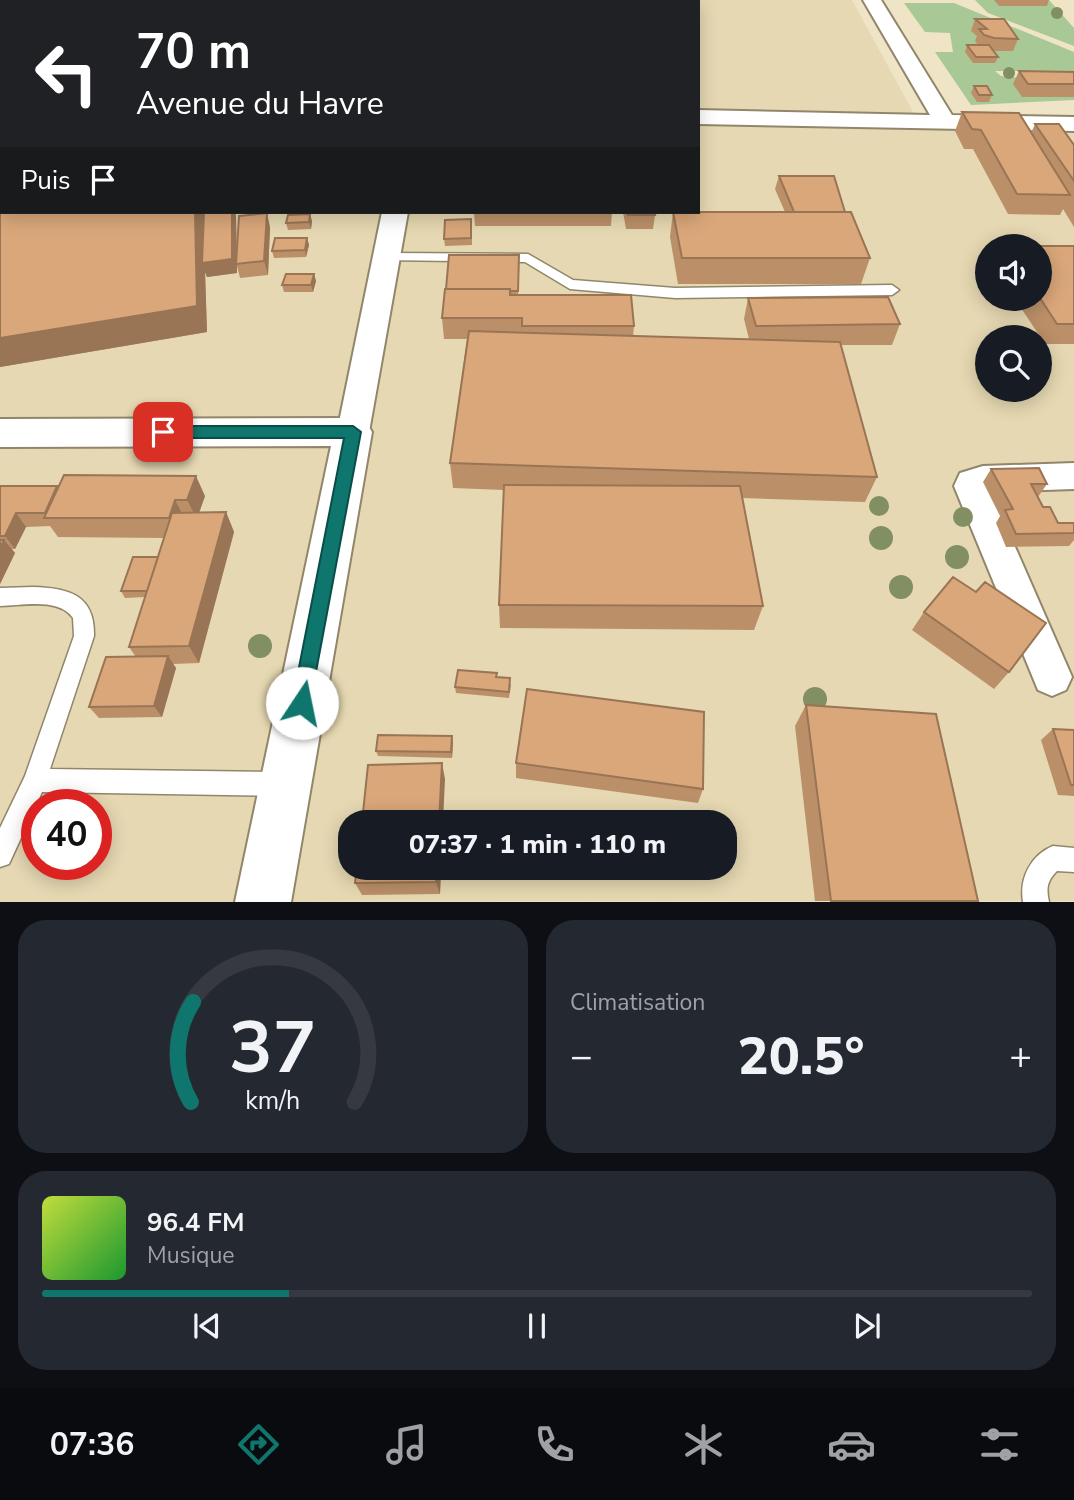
<!DOCTYPE html>
<html lang="fr">
<head>
<meta charset="utf-8">
<style>
  body { margin:0; font-family:"Nunito Sans",sans-serif; background:#242831; color:#f1f3f6; height:100vh; display:flex; flex-direction:column; font-size:26px; white-space:nowrap }
  * { box-sizing:border-box; margin:0 }
  p { font-size:23px; color:#9ea1a6 }
  .icon { flex:none; width:38px; height:38px; fill:none; stroke:currentColor; stroke-width:2; stroke-linecap:round; stroke-linejoin:round }
  .map { position:relative; height:902px; overflow:hidden }
  .sheet { display:flex; flex-direction:column; gap:18px; padding:18px; background:#0d0f14; flex:1 }
  .sheet>* { flex:none }
  .banner { position:absolute; left:0px; top:0px; width:700px; height:214px; box-shadow:0 4px 18px #0003; background:#202124; color:#fff; overflow:hidden }
  .tools { position:absolute; left:975px; top:234px; display:grid; gap:14px }
  .tools a { display:grid; place-items:center; width:77px; height:77px; border-radius:50%; background:#171b24; box-shadow:0 4px 18px #0003; font-size:35px }
  .speed { position:absolute; left:21px; top:789px; display:flex; gap:14px; font-size:35px; font-weight:700; text-align:center }
  .speed>* { display:grid; place-content:center; width:91px; height:91px; border-radius:50%; background:#171b24; box-shadow:0 4px 18px #0003; line-height:1 }
  .speed .limit { border:10px solid #d22; background:#fff; color:#111 }
  .pin { position:absolute; display:grid; place-items:center; width:60px; height:60px; color:#fff; margin:-30px; border-radius:14px; box-shadow:0 4px 10px #0006 }
  .me { position:absolute; width:77px; margin:-38px; rotate:11deg; stroke-linejoin:round; filter:drop-shadow(0 0 5px #0008) }
  .turn { display:flex; align-items:center; gap:24px; height:147px; padding:0 21px; font-size:32px }
  .turn .icon { width:91px; height:91px; stroke-width:2.5 }
  .turn b { display:block; font-size:49px; line-height:60px }
  .then { display:flex; align-items:center; height:66px; padding:0 21px; background:#0003; gap:14px; font-size:26px }
  .big { font-size:52px; font-weight:800; line-height:1.1 }
  .sheet .card { flex:1; display:flex; flex-direction:column; justify-content:center; gap:10px; min-width:0; padding:0 24px; border-radius:28px; background:#242831 }
  .sheet .dial { align-items:center; gap:0 }
  .dial svg { height:182px; overflow:visible; fill:none; stroke:#363941; stroke-width:7; stroke-linecap:round; text-anchor:middle }
  .dial text { fill:#f1f3f6; stroke:none }
  .song { display:flex; align-items:center; gap:21px }
  .cover { width:84px; height:84px; border-radius:10px; background:linear-gradient(135deg,hsl(70 70% 55%),hsl(130 70% 35%)) }
  .played { height:7px; border-radius:4px; background:linear-gradient(90deg,#0f766e 25%,#363941 25%) }
  .keys { display:flex; justify-content:space-around; direction:ltr }
  .heat { display:flex; justify-content:space-between; align-items:center; font-size:38px; direction:ltr }
  .sheet .tiles { flex:1; display:grid; gap:18px; grid-template-columns:1fr 1fr }
  .card:last-child { grid-column:span 2 }
  .trip { position:absolute; left:338px; top:810px; width:399px; height:70px; border-radius:28px; background:#171b24; box-shadow:0 4px 18px #0003; font-weight:800; line-height:70px; text-align:center }
  .menu { display:flex; height:112px; justify-content:space-around; align-items:center; background:#090b0e; color:#9ea1a6 }
  .menu .icon { width:49px; height:49px }
  .menu .current { color:#0f766e }
  .menu b { font-size:32px; color:#f1f3f6 }
  .map>svg:first-child { display:block }
</style>
</head>
<body>
<div class="map">
<svg width="1074" height="902" viewBox="0 0 1074 902">
  <rect width="100%" height="100%" fill="#efe4c5"/>
  <path fill="#e6d8b2" fill-rule="evenodd" d="M0 0H852L919 123 1074 127V901L0 902ZM2 2H698V212H2ZM987 247H1040V299H987ZM987 338H1040V390H987ZM37 805H96V864H37ZM350 822H724V868H350Z"/>
  <path fill="#a8c896" d="M975 0H1049L1074 28V46L988 13Z
    M904 3H954L1074 52V71H995L1001 76 1074 82V100L971 105 935 52H953L950 33 925 32Z"/>
  <g fill="none" stroke-linecap="round" stroke-linejoin="round">
    <g stroke="#91866a" stroke-width="3">
      <path id="lane" d="M0 0H25L2 2 0 5Z
        M99 0H109L97 2Z
        M185 0H195L184 2Z
        M262 0H272L261 2Z
        M343 0H353L342 2Z
        M2 130V139L0 140V131Z
        M0 171H2V179H0Z
        M387 253 528 254 573 280 675 288 892 285 899 290 892 295 675 298 570 289 525 262 382 260 380 257Z
        M33 587C69 588 95 595 94 636L50 769 283 772 291 776 295 784 291 792 283 796 42 792 9 864 0 867V828L25 776 74 636 73 618C58 597 22 606 0 606V588Z
        M1053 846 1074 848V872L1057 871C1047 881 1046 888 1049 902H1023C1019 878 1031 855 1053 846Z"/>
    </g>
    <g stroke="#91866a" stroke-width="4">
      <path id="street" d="M429 0H447V2H429Z
        M863 0H881L952 115 1074 117V131L698 124V110L930 115Z
        M382 212H408L369 432 365 441 353 444 341 441 337 432Z
        M1074 463V489L991 492 1072 677 1066 690 1052 696 1038 690 954 486 960 473 983 466Z"/>
    </g>
    <g stroke="#91866a" stroke-width="4">
      <path id="secondary" d="M353 418 366 422 372 432 291 902H235L331 446 0 447V419Z"/>
    </g>
    <use href="#lane" fill="#fff" fill-rule="evenodd"/>
    <use href="#street" fill="#fff" fill-rule="evenodd"/>
    <use href="#secondary" fill="#fff" fill-rule="evenodd"/>
  </g>
  <g fill="#828f62">
    <circle cx="1057" cy="13" r="6"/>
    <circle cx="1009" cy="73" r="6"/>
    <circle cx="879" cy="506" r="10"/>
    <circle cx="963" cy="517" r="10"/>
    <circle cx="881" cy="538" r="12"/>
    <circle cx="957" cy="557" r="12"/>
    <circle cx="901" cy="587" r="12"/>
    <circle cx="260" cy="646" r="12"/>
    <circle cx="815" cy="699" r="12"/>
  </g>
  <path fill="#bb9069" d="M10 0H86L87 2H10Z
    M285 0H329L328 2H285Z
    M994 0H1049L1047 6H999Z
    M975 19 1018 39 1013 51H993L998 57 995 63H973L965 52 967 45H978L975 41 977 36 971 31Z
    M1019 71 1074 72V97H1022L1013 84Z
    M974 86 992 95 989 102H977L971 93Z
    M962 112 1031 133 1035 124 1074 145V227L1063 209 1060 215 1008 214 973 149H964L955 131Z
    M779 176 845 212 870 258 861 284H678L670 237 673 212H785L775 189Z
    M204 212H235L236 217 237 255 270 227 268 275 240 278 237 266V273L207 277 205 272 207 332 0 367Z
    M474 212H612L611 226H475Z
    M623 212H654L655 215 653 229H626Z
    M312 221 311 229 288 230 286 223Z
    M472 226V245L445 246 444 239Z
    M307 238 309 245 306 257 274 258 272 251Z
    M1074 246V344H1045L1015 299H1040V247Z
    M519 255 518 295 634 326 633 336 749 339 744 319 748 298 900 324 892 345H841L877 477 865 502 742 498 763 606 754 630 500 628 499 605 504 490 453 488 450 463 467 339H444L442 318Z
    M314 274 316 281 313 292H284L282 285Z
    M991 469 1047 484 1038 497 1043 507 1058 523H1074V540L1069 546 1006 547 996 523 1000 516 983 482Z
    M0 486 58 487 205 496 199 512H226L234 532 199 663 173 664 176 668 162 717 99 718 89 707 136 657 129 647 145 597 125 598 121 591 158 557 164 538 58 537 50 526 26 527 15 549H12L15 553 0 584Z
    M976 592 1009 672 994 689 912 630 924 612Z
    M497 677 511 684 509 698 456 693 455 687Z
    M806 705 978 901H815L795 726Z
    M1053 729 1074 730V796L1058 795 1041 740Z
    M453 742 452 758 378 756 376 751Z
    M516 763 703 789 698 803 516 778Z
    M357 868H441L440 894 362 895 355 883Z"/>
  <path fill="#997555" d="M74 0H86L87 2H72Z
    M195 212H235L236 217 237 273 207 277 205 272 207 332 0 367V338Z
    M267 213 270 227 268 275 264 261Z
    M310 214 312 221 311 229 309 222Z
    M307 238 309 245 306 257 305 250Z
    M314 274 316 281 313 292 311 285Z
    M196 476 205 496 197 519 187 500Z
    M175 500 185 519 179 538 169 518Z
    M226 512 234 532 199 663 189 646Z
    M16 513 26 527 15 549 5 536Z
    M4 540 15 553 0 584V548Z
    M168 656 176 668 162 717 154 706Z
    M452 736 453 742 452 758 451 752Z
    M442 763 445 779 443 822H439Z
    M437 868H441L440 894 436 882Z"/>
  <path fill="#daa77a" stroke="#997555" stroke-width="2" d="M44 0H74L72 2H43Z
    M359 0H400L399 2H358Z
    M975 19H1004L1018 39 994 38 984 35 979 29H987Z
    M967 45H989L998 57H976Z
    M1019 71 1074 72V84H1028Z
    M974 86H987L992 95H979Z
    M962 112 1019 113 1070 195 1017 194 981 130 972 129Z
    M1035 124H1059L1074 145V181Z
    M0 176H2V212H195L197 306 0 338Z
    M779 176H834L845 212H794Z
    M204 212H232V259L202 263Z
    M627 212H654L655 215H628Z
    M673 212H851L870 258H682Z
    M267 213 264 261 236 264 239 216Z
    M310 214 309 222 286 223 288 215Z
    M471 219V238L444 239 445 220Z
    M275 238H307L305 250 272 251Z
    M1003 246H1074V324H1057L1040 298V247Z
    M449 255H519L518 291H510V289H446Z
    M286 274H314L311 285H282Z
    M445 289H510V295H631L634 326H522V318H442Z
    M888 297 900 324 756 326 748 298Z
    M469 331 840 342 877 477 450 463Z
    M1039 468 1047 484H1031L1043 507H1050L1058 523H1074V533L1016 534 1005 510 1013 509 991 469Z
    M64 475 196 476 187 500H175L169 518H44Z
    M504 485 740 486 763 606 499 605Z
    M0 486H57L45 513H16L5 536H0Z
    M226 512 189 646 129 647 172 513Z
    M0 540H4L0 548Z
    M133 557H158L147 591H121Z
    M953 577 976 592 985 582 1046 623 1009 672 924 612Z
    M168 656 154 706 89 707 106 657Z
    M458 670 497 673 496 677 510 678 509 692 455 687Z
    M527 689 704 712 703 789 516 763Z
    M806 705 936 714 978 901H831Z
    M1053 729 1074 730V785H1071Z
    M378 735 452 736 451 752 376 751Z
    M442 763 439 822H362L368 765Z
    M357 868H437L436 882 355 883Z"/>
  <path fill="#0f766e" stroke="#0a4d48" stroke-width="2" d="M163 426H353L361 432 309 709 302 712 295 709 292 703 344 438H163L155 432Z"/>
</svg>
<div class="tools">
<a><svg class="icon" aria-label="sound" viewBox="0 0 24 24"><path d="M4 9h4l5-4v14l-5-4H4zM17 9q2 3 0 6"/></svg></a>
<a><svg class="icon" aria-label="search" viewBox="0 0 24 24"><circle cx="10" cy="10" r="6"/><path d="M15 15l6 6"/></svg></a>
</div>
<div class="speed"><div class="limit">40</div></div>
<div class="pin" style="left:163px;top:432px;background:#d93025"><svg class="icon" aria-label="arrive" viewBox="0 0 24 24"><path d="M6 21V4h12l-3 4 3 4H6"/></svg></div>
<svg class="me" style="left:302px;top:703px" viewBox="-20 -20 40 40"><circle r="19" fill="#fff"/><path d="M0-13L10 11 0 6-10 11z" fill="#0f766e"/></svg>
<div class="trip">07:37 · 1 min · 110 m</div>
<div class="banner">
<div class="turn"><svg class="icon" aria-label="left" viewBox="0 0 24 24"><path d="M17 20v-9H6M10 6l-5 5 5 5"/></svg><div><b>70 m</b>Avenue du Havre</div></div>
<div class="then">Puis<svg class="icon" aria-label="arrive" viewBox="0 0 24 24"><path d="M6 21V4h12l-3 4 3 4H6"/></svg></div>
</div>
</div>
<section class="sheet">
<div class="tiles">
<div class="card dial"><svg viewBox="0 0 100 80">
<path d="M14 69A42 42 0 1 1 86 69"/>
<path d="M14 69A42 42 0 0 1 15 25" stroke="#0f766e"/>
<text x="50" y="56" font-size="32" font-weight="700">37</text>
<text x="50" y="72" font-size="11">km/h</text>
</svg></div>
<div class="card"><p>Climatisation</p>
<div class="heat"><a>−</a><b class="big">20.5°</b><a>+</a></div>
</div>
<div class="card">
<div class="song"><i class="cover"></i><div><b>96.4 FM</b><p>Musique</p></div></div>
<div class="played"></div>
<div class="keys"><svg class="icon" aria-label="previous" viewBox="0 0 24 24"><path d="M18 5L8 12l10 7zM5 5v14"/></svg><svg class="icon" aria-label="pause" viewBox="0 0 24 24"><path d="M8 5v14M16 5v14"/></svg><svg class="icon" aria-label="next" viewBox="0 0 24 24"><path d="M6 5l10 7-10 7zM19 5v14"/></svg></div>
</div>
</div>
</section>
<nav class="menu">
<b>07:36</b>
<svg class="icon current" aria-label="directions" viewBox="0 0 24 24"><path d="M12 3l9 9-9 9-9-9zM9 14v-3h6M13 9l2 2-2 2"/></svg>
<svg class="icon" aria-label="music" viewBox="0 0 24 24"><path d="M9 18V5l10-2v13"/><circle cx="6" cy="18" r="3"/><circle cx="16" cy="16" r="3"/></svg>
<svg class="icon" aria-label="phone" viewBox="0 0 24 24"><path d="M5 4h4l2 5-3 2q2 4 5 5l2-3 5 2v4C11 20 4 13 5 4z"/></svg>
<svg class="icon" aria-label="climate" viewBox="0 0 24 24"><path d="M12 3v18M4 7l16 10M4 17L20 7"/></svg>
<svg class="icon" aria-label="car" viewBox="0 0 24 24"><path d="M5 17H2v-5l4-1 3-4h7l3 4 3 1v5h-3M9 17h6M6 11h13"/><circle cx="7" cy="17" r="2"/><circle cx="17" cy="17" r="2"/></svg>
<svg class="icon" aria-label="filters" viewBox="0 0 24 24"><path d="M4 7h16M4 17h16"/><circle cx="9" cy="7" r="2"/><circle cx="15" cy="17" r="2"/></svg>
</nav>
</body>
</html>
